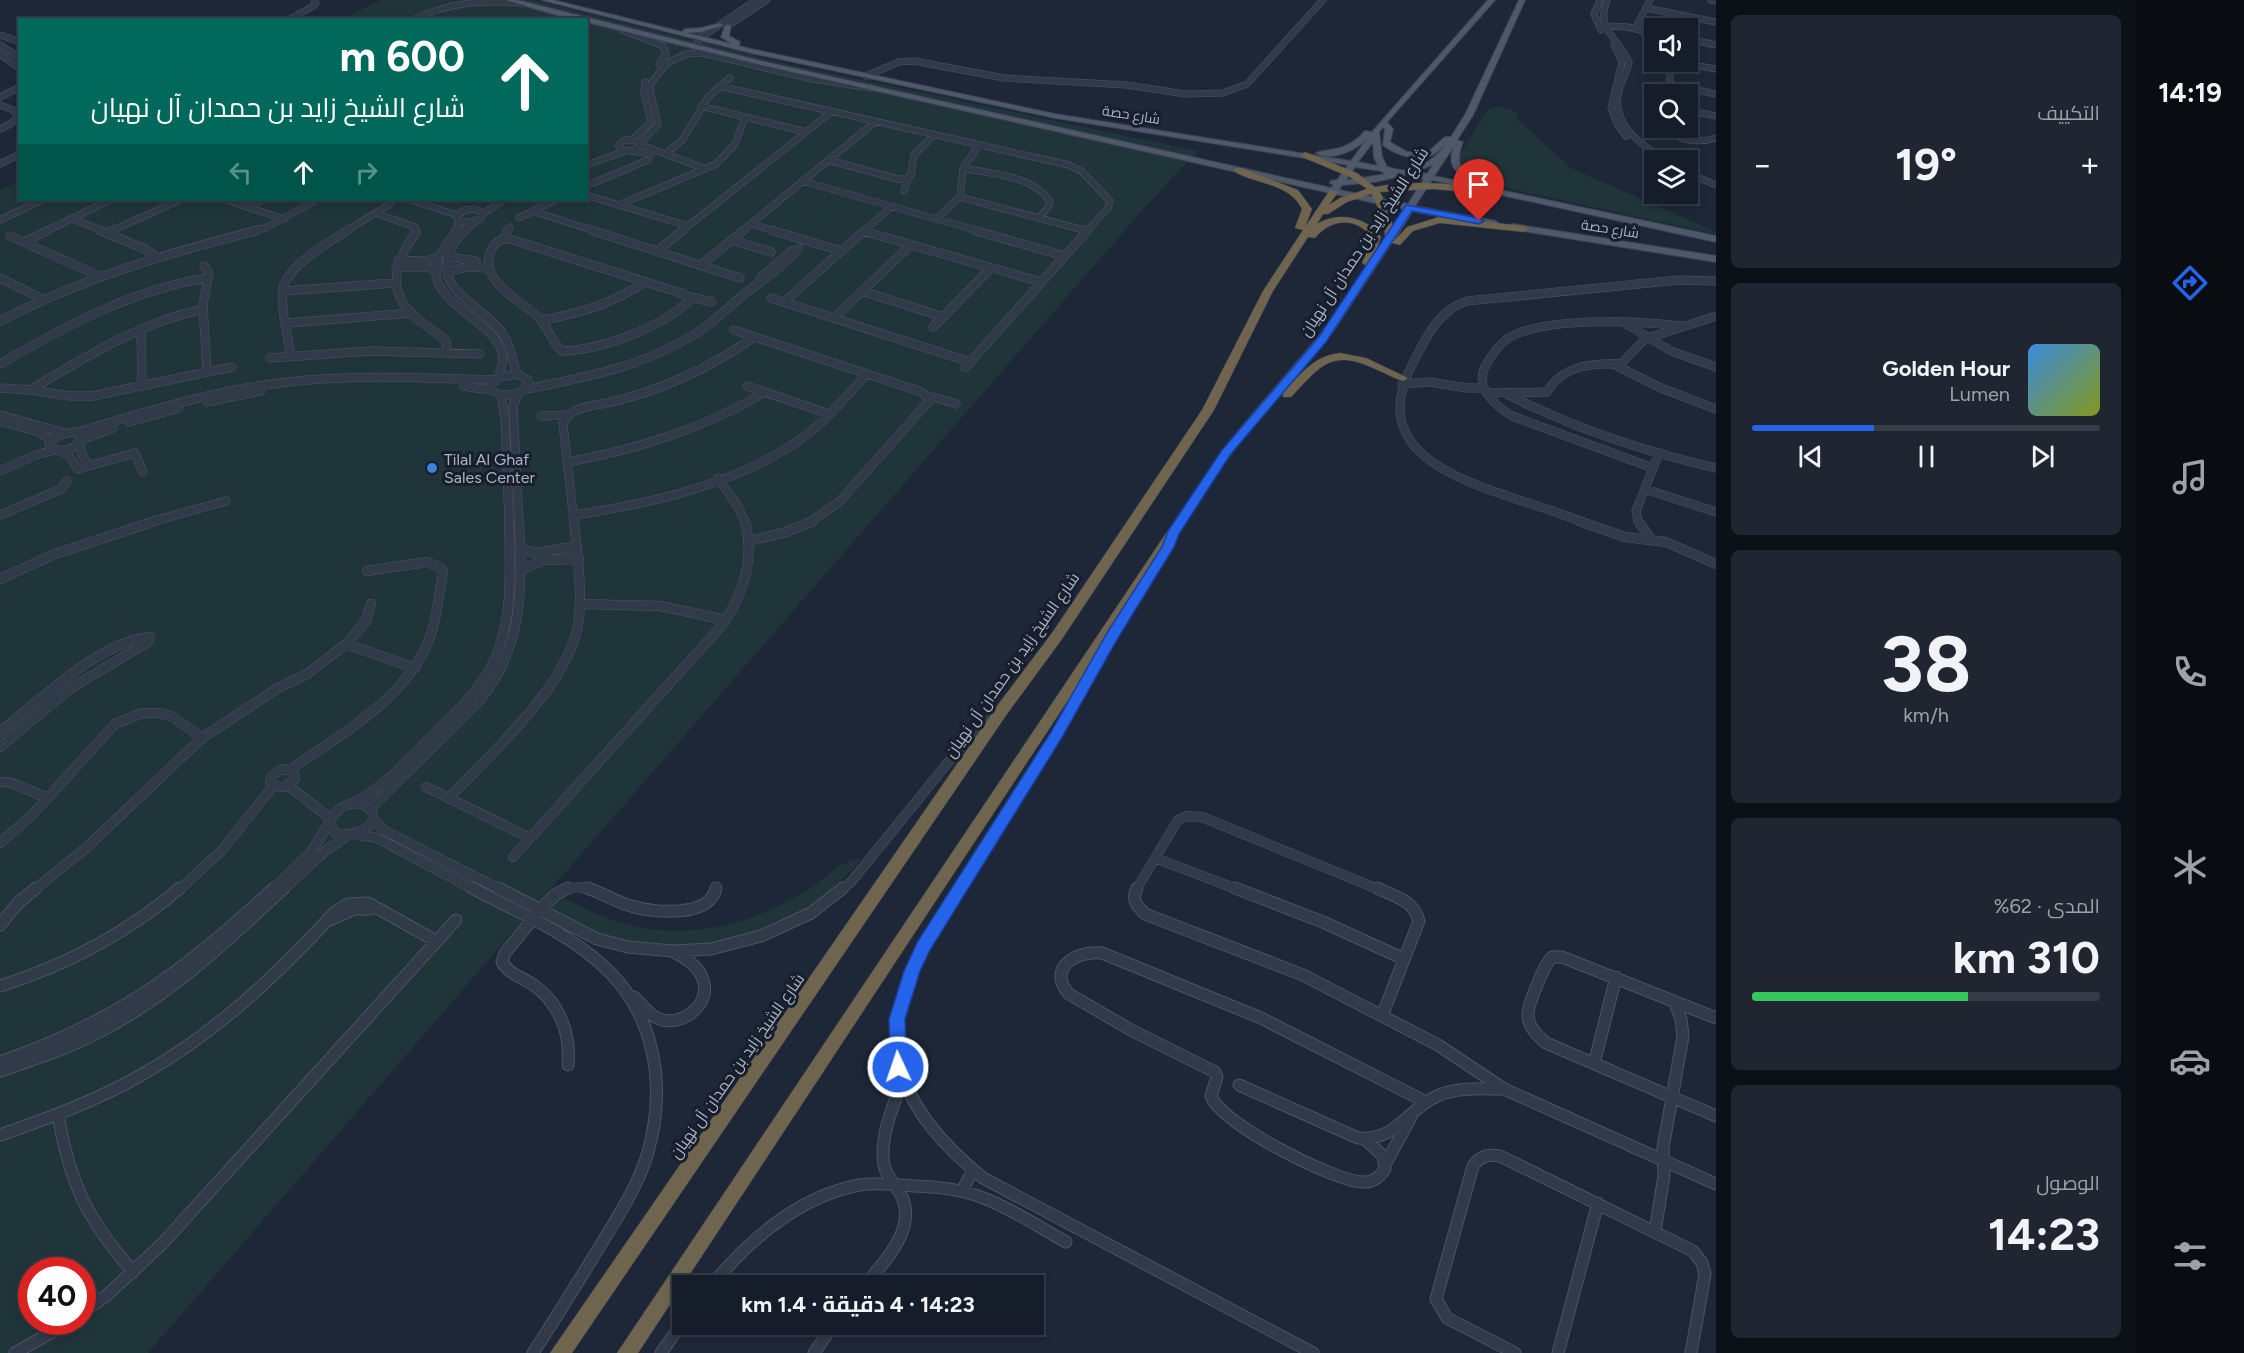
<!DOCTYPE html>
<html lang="ar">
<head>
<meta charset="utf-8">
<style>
  body { margin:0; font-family:Figtree,Cairo,sans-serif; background:#1f2632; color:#f1f3f6; direction:rtl; height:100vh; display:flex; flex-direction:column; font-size:22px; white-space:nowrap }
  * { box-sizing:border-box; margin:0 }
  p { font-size:20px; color:#9ea2a8 }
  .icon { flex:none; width:33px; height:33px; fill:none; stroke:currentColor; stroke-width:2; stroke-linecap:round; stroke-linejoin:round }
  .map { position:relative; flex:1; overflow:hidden; direction:ltr }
  .sheet { display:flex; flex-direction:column; gap:15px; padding:15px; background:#0c1017; width:420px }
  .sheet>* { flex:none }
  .guide { position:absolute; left:18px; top:18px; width:570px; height:183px; border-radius:0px; box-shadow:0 3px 9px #0003,0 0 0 2px #353b47; direction:rtl; background:#00695c; color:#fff; overflow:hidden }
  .tools { position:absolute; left:1644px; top:18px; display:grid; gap:12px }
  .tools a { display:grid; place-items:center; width:54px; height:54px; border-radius:0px; background:#161d2a; box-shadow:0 3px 9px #0003,0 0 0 2px #353b47; font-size:30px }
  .speed { position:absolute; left:18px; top:1257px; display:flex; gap:12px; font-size:30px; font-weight:700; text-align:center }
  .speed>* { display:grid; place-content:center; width:78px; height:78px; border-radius:50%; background:#161d2a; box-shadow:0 3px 9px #0003,0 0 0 2px #353b47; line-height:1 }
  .speed .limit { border:9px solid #d22; background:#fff; color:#111 }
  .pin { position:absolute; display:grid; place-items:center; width:51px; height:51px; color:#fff; margin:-62px -26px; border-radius:50% 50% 50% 0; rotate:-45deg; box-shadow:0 0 6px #0007 }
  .pin .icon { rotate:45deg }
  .me { position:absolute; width:66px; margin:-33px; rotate:357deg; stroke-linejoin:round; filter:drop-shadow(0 0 4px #0008) }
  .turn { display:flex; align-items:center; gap:21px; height:126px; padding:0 24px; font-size:27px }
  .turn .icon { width:78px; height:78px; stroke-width:2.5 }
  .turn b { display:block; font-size:42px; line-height:51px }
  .lanes { display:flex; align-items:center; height:57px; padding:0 24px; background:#0003; justify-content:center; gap:30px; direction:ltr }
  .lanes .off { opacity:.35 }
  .big { font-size:45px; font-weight:700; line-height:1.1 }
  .sheet .tile { flex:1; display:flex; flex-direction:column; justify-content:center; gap:9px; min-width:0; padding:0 21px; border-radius:9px; background:#1f2632 }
  .sheet .dial { align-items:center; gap:0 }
  .dial b { font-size:78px; line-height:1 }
  .song { display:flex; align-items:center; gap:18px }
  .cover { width:72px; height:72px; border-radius:9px; background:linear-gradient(135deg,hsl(210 70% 55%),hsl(70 70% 35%)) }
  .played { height:6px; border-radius:3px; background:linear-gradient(90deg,#2563eb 35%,#353b47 35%) }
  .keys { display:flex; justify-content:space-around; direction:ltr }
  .heat { display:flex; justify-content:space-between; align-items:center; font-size:33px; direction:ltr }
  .charge { height:9px; border-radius:4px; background:linear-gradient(90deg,#34c759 62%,#353b47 0) }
  .trip { position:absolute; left:672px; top:1275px; width:372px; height:60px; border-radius:0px; background:#161d2a; box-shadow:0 3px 9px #0003,0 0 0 2px #353b47; font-weight:700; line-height:60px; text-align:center; direction:rtl }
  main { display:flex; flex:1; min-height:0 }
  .tab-bar { display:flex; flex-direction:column; width:108px; justify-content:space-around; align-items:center; background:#090c11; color:#9ea2a8 }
  .tab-bar .icon { width:42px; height:42px }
  .tab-bar .on { color:#2563eb }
  .tab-bar b { font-size:27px; color:#f1f3f6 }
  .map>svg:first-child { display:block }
</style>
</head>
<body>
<main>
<nav class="tab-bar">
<b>14:19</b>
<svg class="icon on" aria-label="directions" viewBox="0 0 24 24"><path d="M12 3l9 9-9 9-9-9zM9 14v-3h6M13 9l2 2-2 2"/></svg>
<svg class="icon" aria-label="music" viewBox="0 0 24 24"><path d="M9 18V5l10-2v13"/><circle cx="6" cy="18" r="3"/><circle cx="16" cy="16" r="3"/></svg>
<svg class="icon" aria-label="phone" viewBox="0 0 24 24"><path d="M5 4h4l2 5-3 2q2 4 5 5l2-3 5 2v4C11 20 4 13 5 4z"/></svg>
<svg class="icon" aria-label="climate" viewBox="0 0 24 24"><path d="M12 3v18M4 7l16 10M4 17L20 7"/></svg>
<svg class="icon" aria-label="car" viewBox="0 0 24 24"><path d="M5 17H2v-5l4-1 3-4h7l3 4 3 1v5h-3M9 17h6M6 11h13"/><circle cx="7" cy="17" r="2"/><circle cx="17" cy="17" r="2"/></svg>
<svg class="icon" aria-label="filters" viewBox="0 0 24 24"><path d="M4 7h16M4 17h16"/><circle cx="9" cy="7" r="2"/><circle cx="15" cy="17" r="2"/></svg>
</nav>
<section class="sheet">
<div class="tile"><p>التكييف</p>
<div class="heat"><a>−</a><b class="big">19°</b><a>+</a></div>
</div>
<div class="tile">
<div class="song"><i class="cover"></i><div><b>Golden Hour</b><p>Lumen</p></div></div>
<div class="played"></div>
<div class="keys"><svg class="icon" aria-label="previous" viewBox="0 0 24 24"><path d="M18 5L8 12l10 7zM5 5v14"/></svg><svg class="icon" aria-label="pause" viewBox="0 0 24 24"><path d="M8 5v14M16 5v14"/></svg><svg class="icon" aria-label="next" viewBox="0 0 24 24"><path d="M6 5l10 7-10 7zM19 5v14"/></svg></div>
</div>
<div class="tile dial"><b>38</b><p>km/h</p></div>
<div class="tile"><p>المدى · 62%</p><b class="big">310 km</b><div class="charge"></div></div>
<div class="tile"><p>الوصول</p><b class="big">14:23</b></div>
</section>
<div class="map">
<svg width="1716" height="1353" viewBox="0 0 1716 1353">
  <rect width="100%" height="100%" fill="#1d2738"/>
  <path fill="#1f3539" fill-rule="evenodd" d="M381 0H533L792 65 1198 151 1147 205 550 890C574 903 598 917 625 924 690 941 750 925 806 891 822 882 841 859 861 859 797 939 692 964 596 932 576 925 557 913 538 903L148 1353H0V190L19 181 20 200H586V20L343 19ZM32 1270H82V1322H32Z
    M1498 106 1518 112 1516 118 1571 168 1716 232V234L1510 189C1489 183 1467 179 1459 156L1488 109Z"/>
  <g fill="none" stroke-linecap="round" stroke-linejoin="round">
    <g stroke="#4c5464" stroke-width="7">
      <path id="minor-far3" d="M1600 0 1594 14 1601 30
        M1607 0C1595 34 1619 35 1629 63 1626 74 1620 84 1618 95 1613 126 1642 145 1665 160
        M1711 0 1716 1
        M1646 8 1716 22
        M288 20 313 6 316 3 314 0
        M413 20C449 2 483 0 522 3
        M729 25 767 0
        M1604 26 1627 27 1654 33
        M1635 29 1650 0
        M622 30 663 46 666 54 659 64
        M1641 31 1654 43
        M0 35 20 42
        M1688 39 1716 45
        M0 45 20 58
        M1614 45 1622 62 1611 108 1618 126 1626 136
        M701 49 697 43 700 38 756 0
        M0 54 20 69
        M1675 62 1716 69
        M866 76 899 62 914 61 1004 78 1127 85 1185 94 1223 93 1247 84 1323 0
        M1669 84 1716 94
        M719 86 1069 165 1081 171 1110 201 1108 208 1087 231
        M1663 94 1669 84 1672 62
        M0 97 20 87
        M0 105 13 110 18 116 12 123 0 129
        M701 106 806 132
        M1688 110 1716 116
        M1667 128C1680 142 1698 143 1716 138
        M625 140H636L641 145 632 151 621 150 618 145Z
        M632 140 651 122 644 93 645 82
        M641 143 658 124 650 90 651 83 667 63 686 54 702 53 813 79 871 88
        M641 145 706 169
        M632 151 651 154
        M668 152 683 139 708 97 730 78
        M828 160 898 179H906L911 175 914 155 933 136
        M0 164 20 154
        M586 165 626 151
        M963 168C991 174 1034 175 1050 202L1047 209 1038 218
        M1688 173 1716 185
        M802 181 979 231
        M586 186 648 160
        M904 191 908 178
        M586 195 688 226
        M960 197 1087 231
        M226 200 284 219
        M410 200 457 215
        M619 205 716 164 735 144 745 117
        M250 207 262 200
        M474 209 484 213 481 219 466 223 457 219V215L465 210Z
        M532 211 595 231
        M375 213 415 227 416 231
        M484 213 504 200
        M71 218 103 231
        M519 218 555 200
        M936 219 960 197 963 168 979 145
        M0 220 42 200
        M751 224 776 231
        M46 231 110 200
        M111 231 180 200
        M252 231 265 228 317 200
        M346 231 390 204
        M456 231 459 221
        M464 231 475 222
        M507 231 510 227
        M682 231 831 112
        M742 231 875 122
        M864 231 891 207"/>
    </g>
    <g stroke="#4c5464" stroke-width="9">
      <path id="minor-far2" d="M99 230 145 249 156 257
        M415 230 416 233C396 259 386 289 412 314 422 324 435 331 446 341L447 352
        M456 230C450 242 438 252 436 267 431 307 500 320 503 359 503 364 500 371 499 377
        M465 230C418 282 471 297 500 330 510 343 512 359 517 374
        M591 230 740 278
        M771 230 841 251
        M973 230 1065 256
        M1083 230 1087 231
        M863 231 1041 282
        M107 233 114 230
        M10 236 99 276
        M503 239H510L684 294 689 301C660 328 601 350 562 351 551 342 549 328 539 318 521 300 484 285 489 256 491 247 495 242 503 239Z
        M503 239 508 230
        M731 240 771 252
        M24 242 49 230
        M657 251 683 230
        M449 257 476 261
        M398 260 425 261 438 258
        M701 265 744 230
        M204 266 209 273 203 304 207 372
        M396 267H426L436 270
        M446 272 468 267 487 268
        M0 278 43 299
        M760 278 793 250
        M284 291 396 283
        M862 291 943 317
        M687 296 712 302
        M771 298 970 362
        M784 302 865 230
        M203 309C139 323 86 357 30 390L70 396H92L232 367
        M834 318 911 245
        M542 320C579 314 612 304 643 283
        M0 321C85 277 166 254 258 230
        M287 323 412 313
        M1626 324 1671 351 1716 367
        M933 327 991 268
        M141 329 142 386
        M734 330 922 392 930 400 839 502 810 522
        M291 356C288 337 279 303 284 285 292 263 329 242 348 230
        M270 358 370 351 480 354
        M0 364C66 326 131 290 207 278
        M1615 365 1661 388 1716 409
        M965 368 1088 230
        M517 374 528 380V386C517 396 504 398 491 390V384L499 377Z
        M1402 384 1430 382 1467 388H1484
        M463 386 491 390
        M747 386 829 414
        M0 388 30 390
        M526 389C589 377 655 364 708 325 720 316 731 305 743 295 764 279 780 269 799 248
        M1488 393 1547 392C1563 365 1592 363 1621 364L1645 339 1716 316
        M518 394 513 406 519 522
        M1507 394C1573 428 1643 451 1716 468
        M501 395 505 418 509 522
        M929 396 956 404
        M207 402 261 391
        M0 415 65 433
        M541 416 568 415
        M0 421 39 432 51 440
        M129 422 179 408
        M72 432 78 433 82 438C75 450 63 453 50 448L49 444 57 436Z
        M75 433C145 412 215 390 288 382 357 374 425 378 494 380
        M81 440 113 428
        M80 442 81 452 88 466
        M61 451 69 456 78 469 135 453 143 472
        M568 462C638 449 703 429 765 392
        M1653 468 1512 416C1497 407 1476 389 1484 369 1490 356 1501 341 1514 335 1553 317 1639 321 1682 326
        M0 471 36 455 54 450
        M718 478 737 505 745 522
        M1645 489 1716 512
        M0 515 61 489 67 481
        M574 515C654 503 744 483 809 433 831 416 848 394 867 374
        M150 522 226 501
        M574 522 563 424C570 407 590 406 607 403 660 391 710 368 754 337
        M1583 522C1563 515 1543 507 1522 501 1458 480 1367 451 1412 365 1426 338 1437 311 1467 301L1679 280 1716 281
        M1638 522 1636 511 1659 453"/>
    </g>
    <g stroke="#4c5464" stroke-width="10">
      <path id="minor-far1" d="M1579 521 1625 537 1666 542 1716 564
        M1638 521 1651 539
        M749 541 786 532 813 521
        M520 549 536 553 577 546
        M521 570 544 560 579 559
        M0 579 55 554 155 521
        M580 604 660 606 726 620
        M346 644 415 668
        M0 732C41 700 98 642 150 637L148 642 71 688 0 747
        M282 769 293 771 295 779 285 787 273 786 270 782 272 776Z
        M290 770C339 735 401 702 427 645 437 622 438 597 443 573L441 568 427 562 367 571
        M0 782H9L48 798
        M289 786 331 819
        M426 787 530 838
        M449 798C493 751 572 683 579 618 582 586 577 552 574 521
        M353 803C383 788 403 765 426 742 447 721 469 702 485 677 515 631 510 573 509 521
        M358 803C392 814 362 842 334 832L330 822C335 809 344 804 358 803Z
        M371 808 479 701C524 647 522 588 519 521
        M373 819 385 831 501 890
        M357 835 377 838 475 890
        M0 843 33 814 115 724 142 713H159L173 717 202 738
        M513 857 724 623C744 591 755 558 745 521
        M1155 858 1239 890
        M34 890 86 848 202 738 278 688 307 674 346 644 366 621 371 604
        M179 890 223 849 273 786
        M272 890 311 852 330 822
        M283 890 325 851 347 836
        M564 890 577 887 593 890
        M715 890 716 887
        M841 890 851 882 967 739 997 713
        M959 890 1056 736 1112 636 1150 575
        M1136 890 1178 820 1186 816 1202 817 1380 890"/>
    </g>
    <g stroke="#4c5464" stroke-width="13">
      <path id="minor" d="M472 888C515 911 565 931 601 964 655 1011 667 1085 648 1152 639 1184 620 1213 603 1241 580 1279 557 1316 533 1353
        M498 888 597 939 628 947 673 951 711 949 761 936 811 913 843 888
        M587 888C603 893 616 902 631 906 654 913 710 918 716 888
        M960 888C948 908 934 927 924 947 870 1046 901 1111 983 1178L1313 1353
        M1137 888C1131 900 1137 906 1145 914L1303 975 1382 1016
        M1235 888 1323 922 1404 959
        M1377 888C1394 896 1414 900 1419 921L1382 1016
        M539 911 556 894 568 888
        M332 919 354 909H370
        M532 920 505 953 502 962C509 974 521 977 532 984 559 1002 571 1033 568 1065
        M0 925 18 903 36 888
        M0 986C67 965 127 933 180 888
        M634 997C642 1004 648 1015 659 1019 683 1028 714 1002 702 977 697 965 685 958 674 952
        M1382 1016 1438 1045 1504 1089 1716 1184
        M1716 1018 1562 957H1552C1544 965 1528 1004 1528 1015 1528 1027 1538 1036 1546 1043L1716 1116
        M0 1062C116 1022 185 971 274 888
        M1594 1064 1616 977
        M0 1071C32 1060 64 1050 95 1034 166 999 226 942 284 888
        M1239 1085 1358 1138C1397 1141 1406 1110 1437 1096 1457 1087 1481 1089 1502 1089
        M58 1115C70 1184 87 1219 133 1272
        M0 1135C49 1118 98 1100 143 1074 217 1032 278 974 335 912L348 904 368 903 436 941
        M1366 1140 1383 1156 1385 1169C1380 1177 1372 1183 1362 1182 1332 1180 1221 1124 1211 1096L1217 1077 1215 1072 1131 1030 1069 994C1046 968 1077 950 1102 953L1261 1018 1426 1102
        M1385 1165 1411 1117
        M962 1191 973 1170
        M1655 1231 1664 1176 1663 1148 1683 1036 1681 1019 1674 1001
        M711 1286C750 1239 798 1197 859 1185 877 1182 896 1185 914 1186 939 1187 962 1189 986 1199 1014 1210 1039 1227 1066 1242
        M864 1286C883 1264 917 1229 902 1197 897 1186 886 1177 884 1165 879 1137 894 1104 903 1079
        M82 1313 107 1295 162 1244 456 920
        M15 1353 70 1322
        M661 1353 682 1323
        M814 1353 834 1324
        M1515 1353 1447 1318 1436 1299 1473 1166C1480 1156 1488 1154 1500 1156L1693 1251 1702 1263 1705 1274 1691 1353
        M1558 1353 1598 1203"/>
    </g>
    <g stroke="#3b4352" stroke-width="2">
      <path id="major" d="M506 0H517L761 61 1331 188 1334 185 1330 183 1331 181 1337 180 1348 165 1055 118 751 53 542 0H553L682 32 685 29 701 28 720 23 723 25 722 26 701 32 687 33 732 44 721 37 725 26 728 24 731 26 729 36 740 42 739 46 751 49 1055 114 1351 161 1367 139C1356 150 1331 162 1316 153 1322 150 1328 151 1335 149 1348 147 1357 140 1365 131L1372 132 1488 0H1495L1387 122 1393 129 1390 142 1407 152H1428L1445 137H1451L1465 115 1519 0H1525L1473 115 1457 140 1463 142C1453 167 1463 172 1484 182L1485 184 1482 186 1716 236V242L1432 180 1415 206 1496 221 1500 224 1496 227 1410 211 761 65 586 22V20H573ZM1383 127 1385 129 1383 145C1395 155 1415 161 1430 156 1436 154 1442 148 1446 144 1438 157 1422 167 1406 170 1400 171 1393 168 1387 167L1382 157 1379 132ZM1373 142 1374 157 1378 166 1358 162ZM1454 146C1445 167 1459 176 1477 185L1434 176ZM1434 164 1427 174 1415 172ZM1355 167 1381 171 1385 174 1394 173 1346 180ZM1405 175 1424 179 1408 204 1339 190 1342 185 1375 182Z
        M1513 224 1716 256V262L1510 229V225Z"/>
    </g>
    <g stroke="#394150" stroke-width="1">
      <path id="highway" d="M1305 152 1357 173 1375 187C1416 179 1459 185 1500 189L1505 192 1500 195 1433 189 1380 192 1387 205 1393 227 1407 206 1415 208 1394 241 1407 227 1439 217 1524 226 1529 229 1524 232 1440 223 1413 231 1400 245 1392 243 1334 331 1247 433 1215 477 638 1353H617L1207 472 1239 429 1326 327 1367 266 1362 263 1371 237C1356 216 1330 219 1315 238L1308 237 1273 291 1214 410 1062 639 1007 714 572 1353H550L997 706 1052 633 1202 410 1263 291 1303 230 1295 228 1302 209C1289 183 1258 185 1235 172V168H1241L1298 190 1312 209 1305 227 1330 190 1338 192 1329 205 1340 198 1367 189 1350 177 1302 157 1301 155ZM1371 194C1378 206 1388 227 1384 241 1382 245 1378 249 1375 253L1381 237C1368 217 1338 211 1317 224L1323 214H1328L1347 202Z
        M1340 353 1366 358 1408 378 1403 381C1393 378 1383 372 1373 368 1330 348 1319 368 1291 397H1283V393C1301 374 1313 356 1340 353Z"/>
    </g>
    <use href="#minor-far3" stroke="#313a49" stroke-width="6"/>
    <use href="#minor-far2" stroke="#313a49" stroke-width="8"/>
    <use href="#minor-far1" stroke="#313a49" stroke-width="9"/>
    <use href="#minor" stroke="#313a49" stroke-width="11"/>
    <use href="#major" fill="#4e5869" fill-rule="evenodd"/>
    <use href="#highway" fill="#6f644d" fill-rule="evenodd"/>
  </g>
  <path fill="#2563eb" stroke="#184099" stroke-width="1.5" d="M1406 205 1479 218 1484 221 1479 224 1412 211 1326 342 1230 455 1179 534 1174 547 1118 638 1061 739 930 950 920 971 905 1019 907 1067 904 1072 898 1074 892 1072 890 1067 889 1019 904 971 918 941 1051 732 1107 633 1162 547 1168 531 1222 450 1318 338Z"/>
  <circle fill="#3f7fe0" stroke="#171f2d" stroke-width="2" cx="432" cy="468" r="6"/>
  <g text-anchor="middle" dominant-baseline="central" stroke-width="6" stroke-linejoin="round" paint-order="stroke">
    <g font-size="14" fill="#abb4c6" stroke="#171f2d">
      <text transform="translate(1131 115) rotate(9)">شارع حصة</text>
      <text transform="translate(1610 229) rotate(9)">شارع حصة</text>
    </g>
    <g font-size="16" fill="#abb4c6" stroke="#171f2d">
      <text transform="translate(1364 242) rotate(-57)">شارع الشيخ زايد بن حمدان آل نهيان</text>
      <text transform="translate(1012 665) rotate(-55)">شارع الشيخ زايد بن حمدان آل نهيان</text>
      <text transform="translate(737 1066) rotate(-55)">شارع الشيخ زايد بن حمدان آل نهيان</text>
    </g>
    <g font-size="16" fill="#abb4c6" stroke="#171f2d" text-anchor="start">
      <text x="444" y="459">Tilal Al Ghaf<tspan x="444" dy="18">Sales Center</tspan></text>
    </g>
  </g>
</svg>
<div class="tools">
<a><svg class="icon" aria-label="sound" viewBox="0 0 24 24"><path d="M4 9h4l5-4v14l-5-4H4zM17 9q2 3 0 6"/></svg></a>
<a><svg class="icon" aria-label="search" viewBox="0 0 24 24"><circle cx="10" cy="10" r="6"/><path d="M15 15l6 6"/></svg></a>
<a><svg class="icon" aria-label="layers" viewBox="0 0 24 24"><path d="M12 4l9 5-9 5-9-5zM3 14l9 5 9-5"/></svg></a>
</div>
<div class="speed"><div class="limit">40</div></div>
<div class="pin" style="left:1479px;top:221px;background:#d93025"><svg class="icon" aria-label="arrive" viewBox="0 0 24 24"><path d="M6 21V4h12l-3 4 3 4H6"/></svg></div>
<svg class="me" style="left:898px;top:1067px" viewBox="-20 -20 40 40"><circle r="17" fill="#2563eb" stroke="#fff" stroke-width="3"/><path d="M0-11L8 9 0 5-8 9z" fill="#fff"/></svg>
<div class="trip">14:23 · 4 دقيقة · 1.4 km</div>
<div class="guide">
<div class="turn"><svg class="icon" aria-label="ahead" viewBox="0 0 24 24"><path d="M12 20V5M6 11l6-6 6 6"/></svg><div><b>600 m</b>شارع الشيخ زايد بن حمدان آل نهيان</div></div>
<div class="lanes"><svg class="icon off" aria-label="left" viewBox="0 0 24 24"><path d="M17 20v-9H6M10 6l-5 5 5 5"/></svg><svg class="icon" aria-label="ahead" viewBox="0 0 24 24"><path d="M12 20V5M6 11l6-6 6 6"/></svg><svg class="icon off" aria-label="right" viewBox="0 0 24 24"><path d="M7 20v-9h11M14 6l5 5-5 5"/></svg></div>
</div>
</div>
</main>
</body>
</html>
